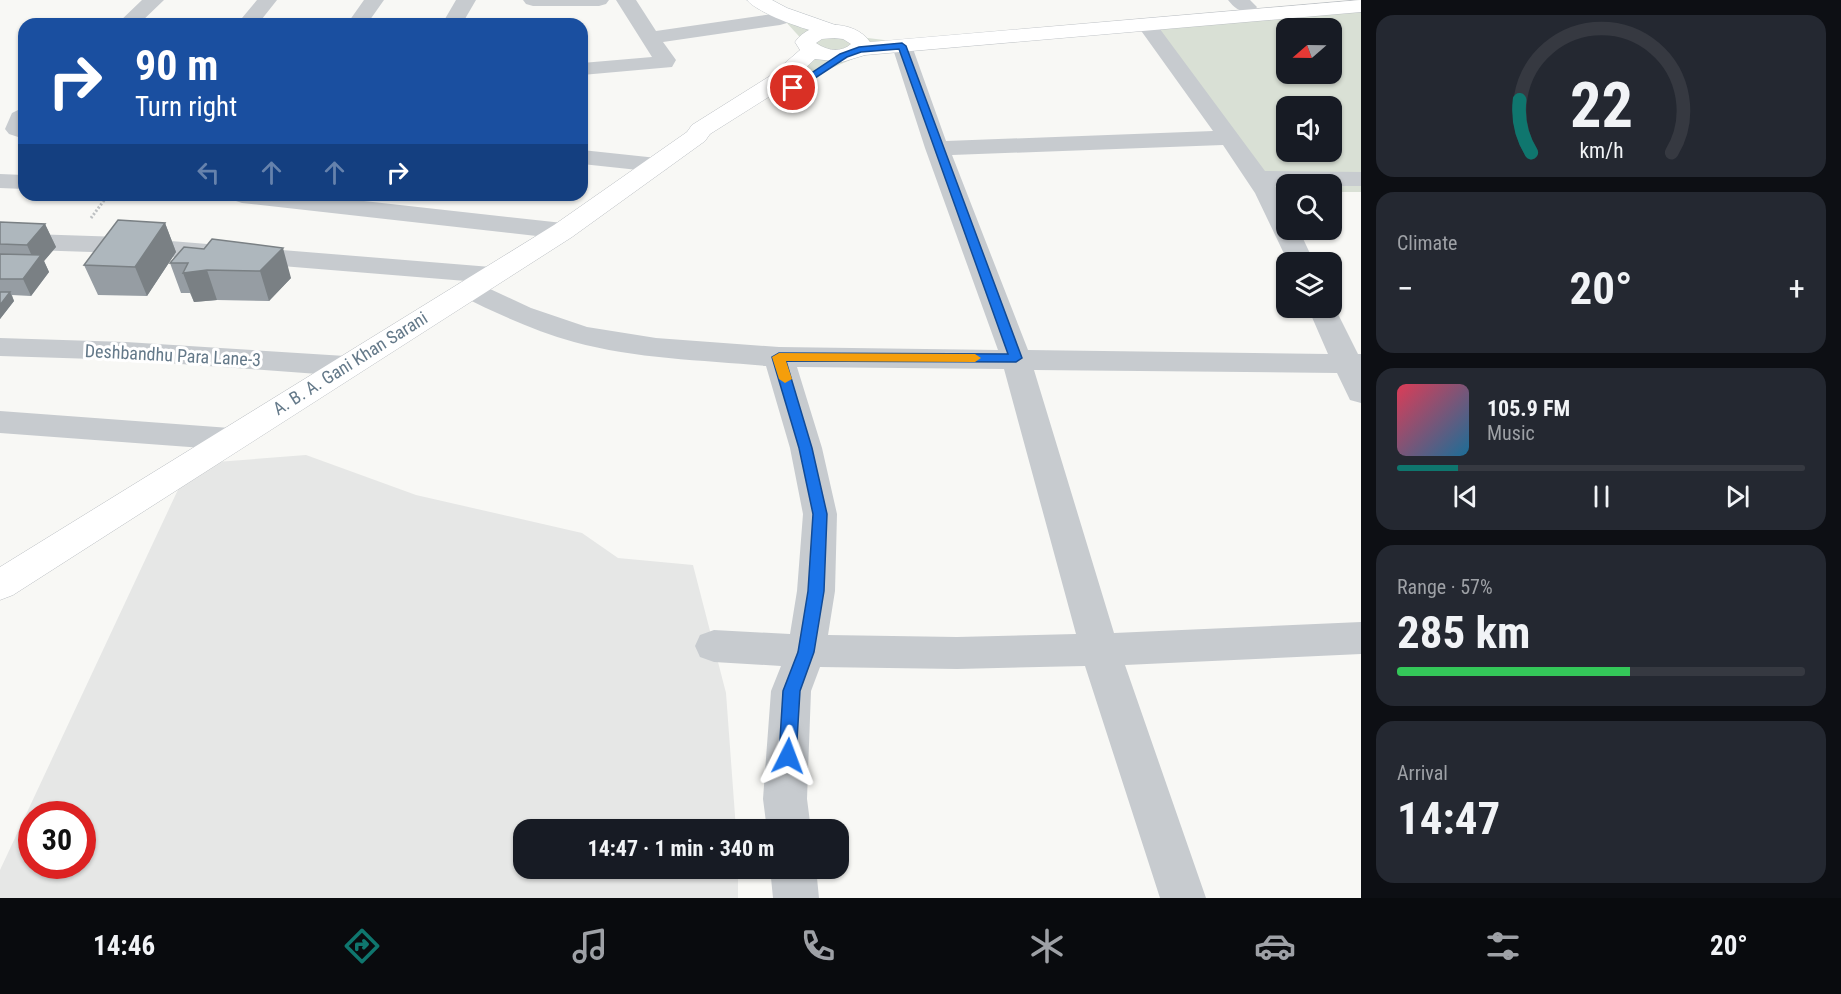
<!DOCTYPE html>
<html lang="en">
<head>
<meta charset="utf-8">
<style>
  body { margin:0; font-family:"Roboto Condensed",sans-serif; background:#242831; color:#f1f3f6; height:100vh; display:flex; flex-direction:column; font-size:22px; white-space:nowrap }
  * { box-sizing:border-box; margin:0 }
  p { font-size:20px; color:#9ea1a6 }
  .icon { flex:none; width:33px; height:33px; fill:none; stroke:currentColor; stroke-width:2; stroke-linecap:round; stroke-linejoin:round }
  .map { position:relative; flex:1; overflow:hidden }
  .details { display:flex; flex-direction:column; gap:15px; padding:15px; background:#0d0f14; width:480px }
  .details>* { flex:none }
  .top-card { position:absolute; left:18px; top:18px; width:570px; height:183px; border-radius:18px; box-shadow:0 2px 4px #0004; background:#1a4fa0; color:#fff; overflow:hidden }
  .needle { width:39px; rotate:250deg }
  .tools { position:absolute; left:1276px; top:18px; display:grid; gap:12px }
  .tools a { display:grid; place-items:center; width:66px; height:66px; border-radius:12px; background:#171b24; box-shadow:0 2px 4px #0004; font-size:30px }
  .speed { position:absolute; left:18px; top:801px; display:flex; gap:12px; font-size:30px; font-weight:700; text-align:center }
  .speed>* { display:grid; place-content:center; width:78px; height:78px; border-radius:50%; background:#171b24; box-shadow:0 2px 4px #0004; line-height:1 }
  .speed .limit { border:9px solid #d22; background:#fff; color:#111 }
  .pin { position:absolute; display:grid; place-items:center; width:51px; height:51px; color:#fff; margin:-26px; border:3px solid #fff; border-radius:50%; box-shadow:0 2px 6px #0007 }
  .me { position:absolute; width:66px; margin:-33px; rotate:3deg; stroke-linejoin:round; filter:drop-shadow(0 0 4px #0008) }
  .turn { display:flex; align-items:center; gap:21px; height:126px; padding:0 18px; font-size:27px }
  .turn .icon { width:78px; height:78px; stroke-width:2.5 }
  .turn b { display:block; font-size:42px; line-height:51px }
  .lanes { display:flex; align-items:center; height:57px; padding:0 18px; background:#0003; justify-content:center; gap:30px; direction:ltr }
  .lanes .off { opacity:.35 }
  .big { font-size:45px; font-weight:700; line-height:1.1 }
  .details .card { flex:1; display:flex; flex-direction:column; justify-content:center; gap:9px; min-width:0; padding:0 21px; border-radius:18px; background:#242831 }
  .details .dial { align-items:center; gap:0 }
  .dial svg { height:156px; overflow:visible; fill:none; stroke:#363941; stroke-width:7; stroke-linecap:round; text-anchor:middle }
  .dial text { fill:#f1f3f6; stroke:none }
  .song { display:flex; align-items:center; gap:18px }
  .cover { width:72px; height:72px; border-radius:9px; background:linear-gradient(135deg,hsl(350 70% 55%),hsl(200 70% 35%)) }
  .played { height:6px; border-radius:3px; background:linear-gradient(90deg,#0f766e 15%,#363941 15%) }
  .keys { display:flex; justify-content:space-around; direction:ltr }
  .heat { display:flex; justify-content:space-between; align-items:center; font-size:33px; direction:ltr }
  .charge { height:9px; border-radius:4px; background:linear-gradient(90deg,#34c759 57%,#363941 0) }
  .trip { position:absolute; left:513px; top:819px; width:336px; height:60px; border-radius:18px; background:#171b24; box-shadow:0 2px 4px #0004; font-weight:700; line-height:60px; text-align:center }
  .tab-bar { display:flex; height:96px; justify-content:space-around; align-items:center; background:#090b0e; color:#9ea1a6 }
  .tab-bar .icon { width:42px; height:42px }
  .tab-bar .selected { color:#0f766e }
  .tab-bar b { font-size:27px; color:#f1f3f6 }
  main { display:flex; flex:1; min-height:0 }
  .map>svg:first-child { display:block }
</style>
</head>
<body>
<main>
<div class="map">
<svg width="1361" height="898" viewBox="0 0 1361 898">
  <rect width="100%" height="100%" fill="#f8f8f5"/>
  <path fill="#e6e7e6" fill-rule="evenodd" d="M306 455 416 495 582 533 618 558 693 565 726 693 736 829 524 830V868L738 869V898H0V870L190 464ZM32 814H82V866H32Z"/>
  <path fill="#d9e0d5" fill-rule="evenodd" d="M1361 6V192H1332V184H1287V192L1268 193 1147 25ZM1287 28H1332V74H1287ZM1287 106H1332V152H1287Z
    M776 11 860 37 884 40 895 47 855 58 794 84 806 44Z"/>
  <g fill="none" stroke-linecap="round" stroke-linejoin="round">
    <g stroke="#b7bdc2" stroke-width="1">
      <path id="secondary" d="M747 0H772L787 8 841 27 844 31 841 35C826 39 757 14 747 0Z"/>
    </g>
    <g stroke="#babec2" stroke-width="1">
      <path id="primary" d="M1361 0V12L865 55 842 62 815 59 786 86 710 134 705 141 572 237 13 595 0 600V567L554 225 687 132 692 125 770 76 800 50 795 42C810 19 855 19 870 42ZM834 38 843 39 851 44C840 53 828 51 816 43L822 39Z"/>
    </g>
    <path stroke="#bec1c3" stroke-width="3" stroke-dasharray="2 2" stroke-linecap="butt" d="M91 218 108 195"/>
    <path fill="#c7cbcf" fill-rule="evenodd" d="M142 0H164L139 24H117Z
      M257 0H277L258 24H237Z
      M364 0H384L367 24H347Z
      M456 0H476L462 24H442Z
      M523 0H609L606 4 599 6H533L526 4Z
      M616 0H636L656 31 780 13 787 15 790 19 787 23 780 25 663 42 676 60 672 67 582 75V63L652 57Z
      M1228 0H1250L1257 7 1254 11C1243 14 1235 9 1228 0Z
      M1147 19 1154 21 1265 171 1361 172V186H1275L1287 206V230H1299L1314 262H1288L1255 193 1223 145 952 155 1028 350 1328 354 1308 308H1332V302L1358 354H1361V403L1350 400 1337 373 1034 370 1114 633 1361 622V654L1125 665 1206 898H1160L1085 666 957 669 820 667 811 691 807 799 811 830H767L763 799 771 691 781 666 714 662 700 657 695 646 700 635 714 630 790 634 797 591 803 514 790 448 766 366C703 360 636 359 574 342 534 331 496 313 459 295L455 289 459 283 466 281 122 253 0 249V233L122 237 491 267 501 269 505 275 501 281 491 283 475 282 531 308 587 327 656 338 779 347 998 350 925 148 892 46 895 42 902 40 909 42 912 46 946 141 1213 131 1137 25 1140 21ZM797 367 1004 369 1076 634 957 637 828 635 835 591 837 514 822 448Z
      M24 107V139L9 134 5 129 12 113Z
      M582 150 657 158 666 160 669 165 666 170 657 172 582 164Z
      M0 174 24 175V189L0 188Z
      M229 195H310L563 223 572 225 576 231 572 237 563 239 242 203 233 200Z
      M0 338 126 342 345 356 356 359 360 366 356 373 345 376 126 360 0 356Z
      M0 411 230 428 242 431 246 439 242 447 230 450 0 433Z
      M770 868H816L819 898H773Z"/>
    <use href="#secondary" fill="#fff" fill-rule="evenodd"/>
    <use href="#primary" fill="#fff" fill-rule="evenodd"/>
  </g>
  <path fill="#969da3" d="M0 222 45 224 56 247 44 261 49 272 31 296 12 295 14 301 0 319Z
    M165 223 176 252 147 296 98 295 84 265Z
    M204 249 291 278 269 301 217 300 194 302 190 293H181L170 263Z"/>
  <path fill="#7a8084" d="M165 223 176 252 147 296 135 267Z
    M45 224 56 247 44 261 49 272 31 296 23 279 35 263 27 245Z
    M283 248 291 278 269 301 260 271Z
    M207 270 217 300 194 302 183 273Z
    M10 292 14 301 0 319V305Z"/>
  <path fill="#aeb7bd" stroke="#7a8084" stroke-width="1.5" d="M118 220 165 223 135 267 84 265Z
    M0 222 45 224 27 245 0 244Z
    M212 239 283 248 260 271 207 270 183 273 188 263H170L184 247 204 249Z
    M0 254 41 255 23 279H0Z
    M0 292H10L0 305Z"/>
  <path fill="#1a73e8" stroke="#114b97" stroke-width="1.5" d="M902 43 906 46 1022 358 1016 362 786 361 812 448 827 514 824 591 814 652 800 691 796 756 794 761 788 763 781 761 779 756 783 691 798 652 808 591 813 514 799 448 772 357 779 353 1008 354 899 49 861 52 847 57 797 90 789 88 840 54 859 47Z"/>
  <path fill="#f59e0b" d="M779 353 975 354 981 358 975 362 786 361 792 379 785 383 779 379 772 357Z"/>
  <g text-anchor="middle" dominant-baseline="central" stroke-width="6" stroke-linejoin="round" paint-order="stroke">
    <g font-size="18" fill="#647989" stroke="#fff">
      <text transform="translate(173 355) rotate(3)">Deshbandhu Para Lane-3</text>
      <text transform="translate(350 363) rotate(-32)">A. B. A. Gani Khan Sarani</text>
    </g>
  </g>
</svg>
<div class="tools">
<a><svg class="needle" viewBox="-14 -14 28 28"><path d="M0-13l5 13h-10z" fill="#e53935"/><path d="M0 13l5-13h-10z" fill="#9ea1a6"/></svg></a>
<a><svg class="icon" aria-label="sound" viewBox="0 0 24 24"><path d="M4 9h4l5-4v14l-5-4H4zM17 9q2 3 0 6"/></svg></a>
<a><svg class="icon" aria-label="search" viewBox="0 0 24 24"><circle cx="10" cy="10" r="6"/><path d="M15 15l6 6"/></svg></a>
<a><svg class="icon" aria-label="layers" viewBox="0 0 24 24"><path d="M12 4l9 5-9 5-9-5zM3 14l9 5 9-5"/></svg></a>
</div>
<div class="speed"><div class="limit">30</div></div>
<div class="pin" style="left:793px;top:88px;background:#d93025"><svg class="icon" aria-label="arrive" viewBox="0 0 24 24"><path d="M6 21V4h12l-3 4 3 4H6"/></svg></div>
<svg class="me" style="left:788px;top:756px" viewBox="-20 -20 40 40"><path d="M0-17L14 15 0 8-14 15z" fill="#1a73e8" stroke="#fff" stroke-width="4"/></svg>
<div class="trip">14:47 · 1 min · 340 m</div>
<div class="top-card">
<div class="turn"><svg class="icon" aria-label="right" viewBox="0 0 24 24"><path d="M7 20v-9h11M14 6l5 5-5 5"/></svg><div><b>90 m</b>Turn right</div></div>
<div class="lanes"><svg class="icon off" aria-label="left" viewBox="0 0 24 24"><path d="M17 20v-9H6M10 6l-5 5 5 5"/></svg><svg class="icon off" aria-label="ahead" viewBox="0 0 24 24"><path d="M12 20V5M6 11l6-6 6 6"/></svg><svg class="icon off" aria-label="ahead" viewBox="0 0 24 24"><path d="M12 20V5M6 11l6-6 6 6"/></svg><svg class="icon" aria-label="right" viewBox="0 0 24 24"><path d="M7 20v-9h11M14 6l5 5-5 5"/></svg></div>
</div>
</div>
<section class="details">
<div class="card dial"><svg viewBox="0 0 100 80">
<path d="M14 69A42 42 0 1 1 86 69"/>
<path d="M14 69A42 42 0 0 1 8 42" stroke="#0f766e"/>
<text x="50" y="56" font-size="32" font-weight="700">22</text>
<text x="50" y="72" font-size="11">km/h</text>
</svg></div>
<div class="card"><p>Climate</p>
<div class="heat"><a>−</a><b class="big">20°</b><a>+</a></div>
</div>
<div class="card">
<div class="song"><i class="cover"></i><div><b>105.9 FM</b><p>Music</p></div></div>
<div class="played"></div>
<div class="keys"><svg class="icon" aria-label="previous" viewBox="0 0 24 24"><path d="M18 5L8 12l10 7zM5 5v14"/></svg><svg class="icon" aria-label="pause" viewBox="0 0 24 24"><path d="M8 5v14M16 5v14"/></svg><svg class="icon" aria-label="next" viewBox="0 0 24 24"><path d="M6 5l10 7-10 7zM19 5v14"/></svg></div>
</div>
<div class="card"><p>Range · 57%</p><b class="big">285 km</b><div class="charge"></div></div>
<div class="card"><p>Arrival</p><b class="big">14:47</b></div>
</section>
</main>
<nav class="tab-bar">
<b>14:46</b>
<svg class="icon selected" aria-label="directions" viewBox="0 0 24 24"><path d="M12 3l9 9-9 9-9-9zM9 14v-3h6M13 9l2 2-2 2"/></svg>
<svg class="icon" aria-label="music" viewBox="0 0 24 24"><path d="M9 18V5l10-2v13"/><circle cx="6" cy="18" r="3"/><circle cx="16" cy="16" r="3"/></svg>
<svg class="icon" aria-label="phone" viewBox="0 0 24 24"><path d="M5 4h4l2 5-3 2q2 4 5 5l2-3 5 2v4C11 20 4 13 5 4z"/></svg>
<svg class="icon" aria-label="climate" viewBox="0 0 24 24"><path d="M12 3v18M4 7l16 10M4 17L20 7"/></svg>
<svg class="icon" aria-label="car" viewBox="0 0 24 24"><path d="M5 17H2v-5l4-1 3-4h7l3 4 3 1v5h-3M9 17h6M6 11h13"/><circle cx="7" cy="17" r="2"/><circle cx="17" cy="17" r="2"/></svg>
<svg class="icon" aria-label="filters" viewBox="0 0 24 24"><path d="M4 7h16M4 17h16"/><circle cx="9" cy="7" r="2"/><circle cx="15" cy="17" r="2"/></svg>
<b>20°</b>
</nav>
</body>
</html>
